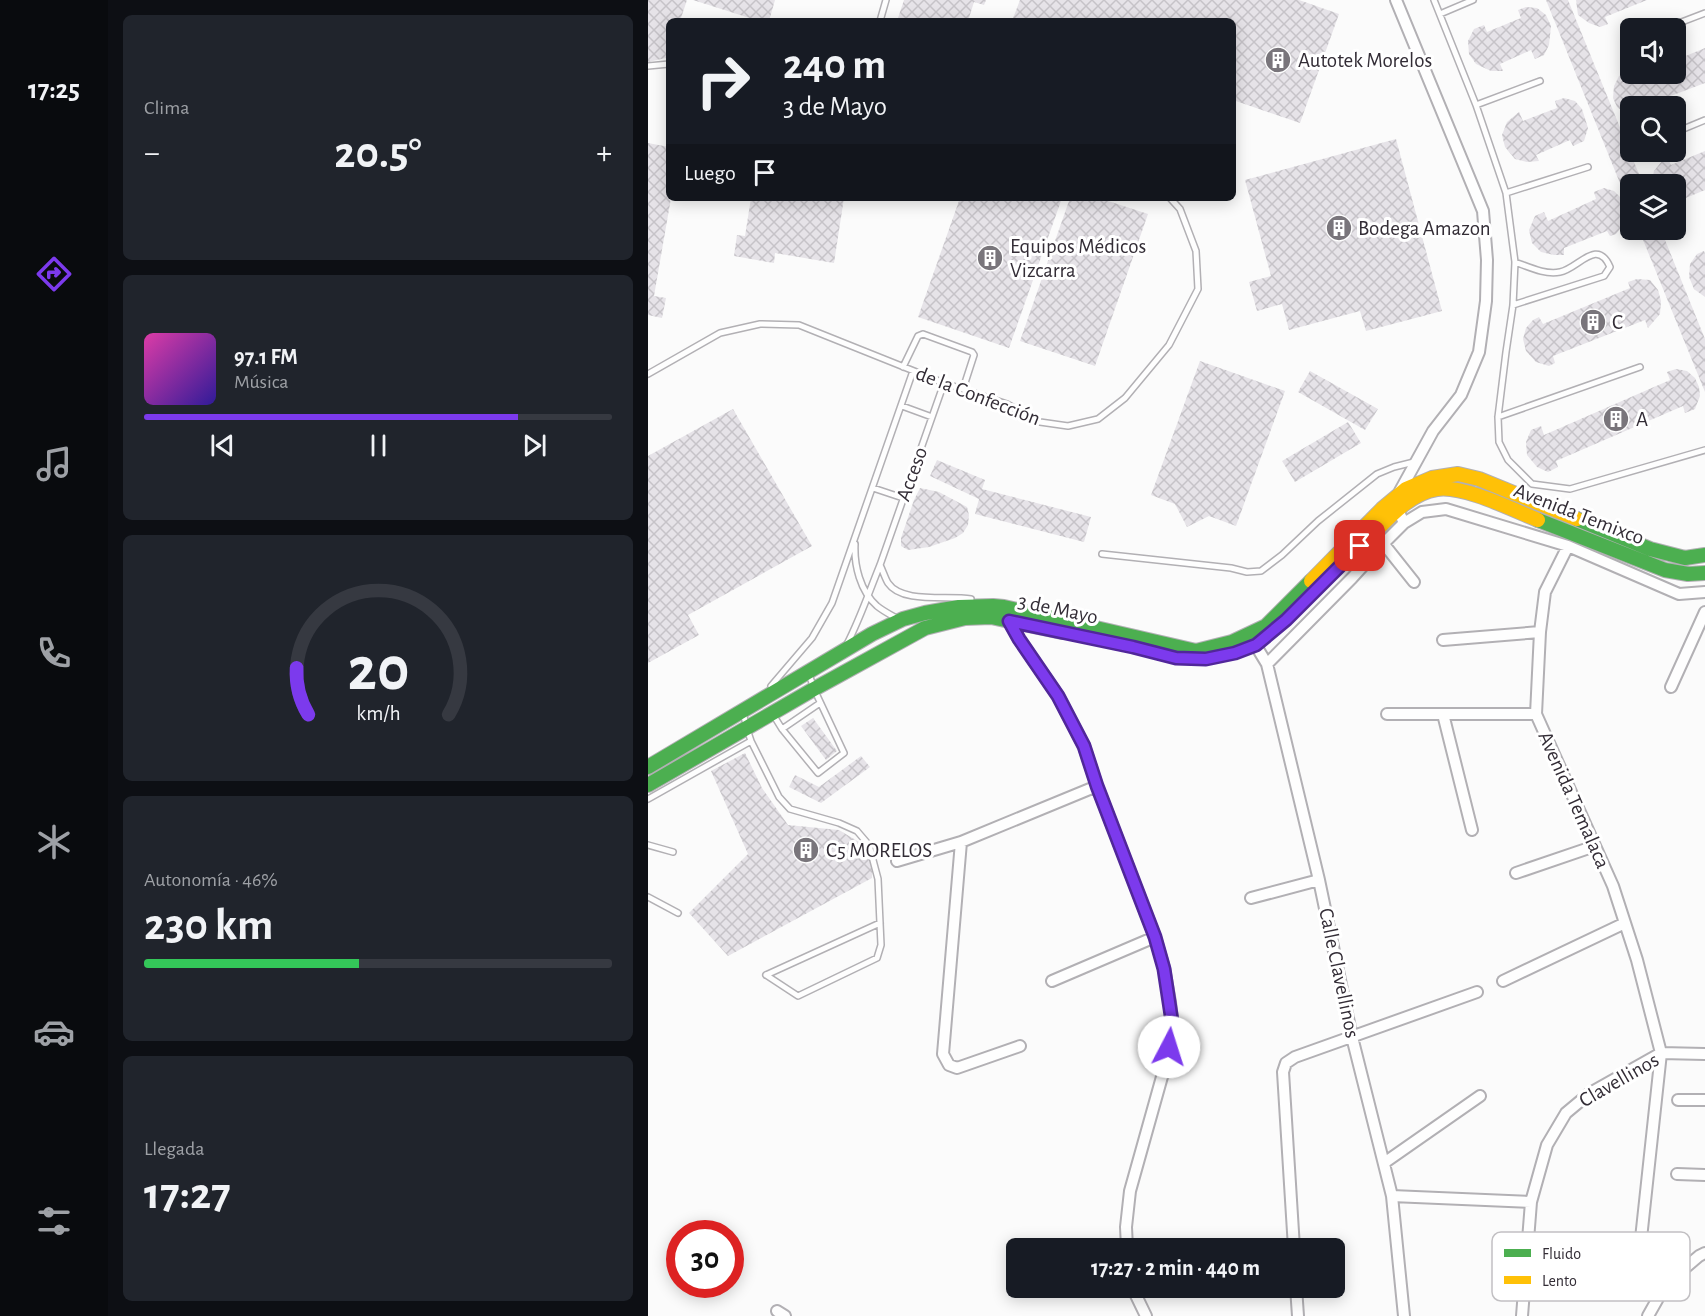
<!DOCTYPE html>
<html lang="es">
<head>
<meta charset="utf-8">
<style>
  body { margin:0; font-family:"Alegreya Sans",sans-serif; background:#20242c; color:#f1f3f6; height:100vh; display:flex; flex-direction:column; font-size:22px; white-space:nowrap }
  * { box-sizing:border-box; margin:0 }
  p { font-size:20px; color:#9ea1a6 }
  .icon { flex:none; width:33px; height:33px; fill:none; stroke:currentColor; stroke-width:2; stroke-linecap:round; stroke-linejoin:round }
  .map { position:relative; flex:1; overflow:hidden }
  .details { display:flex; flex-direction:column; gap:15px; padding:15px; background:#0d0f14; width:540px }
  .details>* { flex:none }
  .hud { position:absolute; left:18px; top:18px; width:570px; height:183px; border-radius:9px; box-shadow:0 3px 15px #0003; background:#171b24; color:#f1f3f6; overflow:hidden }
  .tools { position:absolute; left:972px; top:18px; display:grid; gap:12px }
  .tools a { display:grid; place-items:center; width:66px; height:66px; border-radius:9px; background:#171b24; box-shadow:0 3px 15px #0003; font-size:30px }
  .speed { position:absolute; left:18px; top:1220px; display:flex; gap:12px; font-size:30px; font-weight:700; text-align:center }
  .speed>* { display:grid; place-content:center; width:78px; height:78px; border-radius:50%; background:#171b24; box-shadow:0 3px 15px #0003; line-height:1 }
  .speed .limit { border:9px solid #d22; background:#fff; color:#111 }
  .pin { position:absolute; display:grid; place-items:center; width:51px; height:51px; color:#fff; margin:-26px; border-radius:12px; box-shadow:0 3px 9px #0006 }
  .me { position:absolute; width:66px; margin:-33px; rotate:5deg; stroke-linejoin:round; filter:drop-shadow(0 0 4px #0008) }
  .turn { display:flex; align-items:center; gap:21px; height:126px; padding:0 18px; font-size:27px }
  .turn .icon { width:78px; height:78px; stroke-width:2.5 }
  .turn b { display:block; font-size:42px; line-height:51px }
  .then { display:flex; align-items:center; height:57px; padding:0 18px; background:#0003; gap:12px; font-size:22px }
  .big { font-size:45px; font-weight:700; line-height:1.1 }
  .details .tile { flex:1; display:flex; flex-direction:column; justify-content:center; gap:9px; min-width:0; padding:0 21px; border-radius:9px; background:#20242c }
  .details .dial { align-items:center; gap:0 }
  .dial svg { height:156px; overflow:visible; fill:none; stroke:#363941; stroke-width:7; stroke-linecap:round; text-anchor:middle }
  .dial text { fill:#f1f3f6; stroke:none }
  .song { display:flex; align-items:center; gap:18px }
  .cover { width:72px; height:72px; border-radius:9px; background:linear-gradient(135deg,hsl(320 70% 55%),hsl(250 70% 35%)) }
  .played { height:6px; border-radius:3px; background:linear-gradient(90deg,#7c3aed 80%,#363941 80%) }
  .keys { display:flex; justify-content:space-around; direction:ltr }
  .heat { display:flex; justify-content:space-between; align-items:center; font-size:33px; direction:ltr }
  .charge { height:9px; border-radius:4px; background:linear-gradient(90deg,#34c759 46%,#363941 0) }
  .trip { position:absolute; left:358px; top:1238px; width:339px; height:60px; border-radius:9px; background:#171b24; box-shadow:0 3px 15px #0003; font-weight:700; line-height:60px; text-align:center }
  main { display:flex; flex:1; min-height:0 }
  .menu { display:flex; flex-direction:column; width:108px; justify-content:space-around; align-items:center; background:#090b0e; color:#9ea1a6 }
  .menu .icon { width:42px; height:42px }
  .menu .selected { color:#7c3aed }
  .menu b { font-size:27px; color:#f1f3f6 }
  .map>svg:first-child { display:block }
</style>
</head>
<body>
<main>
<nav class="menu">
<b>17:25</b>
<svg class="icon selected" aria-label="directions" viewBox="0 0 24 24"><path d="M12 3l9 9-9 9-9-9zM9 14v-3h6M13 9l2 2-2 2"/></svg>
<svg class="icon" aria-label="music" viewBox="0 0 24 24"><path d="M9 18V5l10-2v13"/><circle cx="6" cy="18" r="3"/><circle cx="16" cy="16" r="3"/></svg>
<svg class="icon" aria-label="phone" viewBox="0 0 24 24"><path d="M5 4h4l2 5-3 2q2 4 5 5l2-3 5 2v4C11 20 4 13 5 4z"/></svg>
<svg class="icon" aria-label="climate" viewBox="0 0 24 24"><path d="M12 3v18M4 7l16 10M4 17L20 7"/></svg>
<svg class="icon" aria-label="car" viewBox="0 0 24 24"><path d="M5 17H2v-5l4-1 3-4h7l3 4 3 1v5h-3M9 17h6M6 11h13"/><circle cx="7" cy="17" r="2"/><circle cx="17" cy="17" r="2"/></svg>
<svg class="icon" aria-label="filters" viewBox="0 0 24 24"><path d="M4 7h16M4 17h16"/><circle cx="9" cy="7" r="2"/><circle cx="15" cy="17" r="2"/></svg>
</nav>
<section class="details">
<div class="tile"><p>Clima</p>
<div class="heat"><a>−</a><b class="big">20.5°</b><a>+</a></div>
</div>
<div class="tile">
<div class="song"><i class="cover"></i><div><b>97.1 FM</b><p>Música</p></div></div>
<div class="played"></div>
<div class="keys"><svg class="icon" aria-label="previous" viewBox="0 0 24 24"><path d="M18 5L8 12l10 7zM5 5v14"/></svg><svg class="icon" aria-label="pause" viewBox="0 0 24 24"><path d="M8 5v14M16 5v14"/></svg><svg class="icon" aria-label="next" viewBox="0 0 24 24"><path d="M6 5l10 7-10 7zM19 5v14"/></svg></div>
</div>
<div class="tile dial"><svg viewBox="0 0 100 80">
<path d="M14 69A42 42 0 1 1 86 69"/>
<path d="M14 69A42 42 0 0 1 8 45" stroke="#7c3aed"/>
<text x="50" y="56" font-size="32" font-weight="700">20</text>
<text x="50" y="72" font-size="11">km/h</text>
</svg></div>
<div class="tile"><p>Autonomía · 46%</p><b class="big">230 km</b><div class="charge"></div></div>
<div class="tile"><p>Llegada</p><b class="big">17:27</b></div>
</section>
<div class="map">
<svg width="1057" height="1316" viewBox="0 0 1057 1316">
  <defs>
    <pattern id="building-cross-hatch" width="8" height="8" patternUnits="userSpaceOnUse" patternTransform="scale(1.5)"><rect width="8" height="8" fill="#e6e3e8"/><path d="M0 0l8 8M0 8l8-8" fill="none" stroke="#c6c3c8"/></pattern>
  </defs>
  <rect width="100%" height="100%" fill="#fbfbfb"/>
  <path fill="url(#building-cross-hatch)" d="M0 0H39L32 21H21V54L18 58 0 62Z
    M45 0H127L121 21H111Z
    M256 0H338L336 5 326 2 320 21H249Z
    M372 0H651L691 14 652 123 585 100V21H364Z
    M898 0H920L995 184H982V208Z
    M928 0H999L957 17 960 24 952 27 941 23 930 15Z
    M878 7 889 8 898 15 903 26 901 45 896 55 887 59 883 50 852 64 855 71H843L828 64 821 54 820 41 826 29 836 25 839 32 873 18 870 10Z
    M1057 48V83L996 106H982V115L978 114 969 107 965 98 966 86 971 76 980 72 983 79 996 74H1028V60Z
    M916 98 927 101 934 109 940 128 936 141 925 146 922 140 888 155 891 161 879 162 867 159 857 147 854 135 859 122 871 112 875 121 909 108 907 101Z
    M748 139 794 311 718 331 712 311 641 330 634 304 609 311 601 282 623 276 597 180Z
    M0 143 21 147V198H23L6 296 18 298 14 318 0 315Z
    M1057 151V190L1033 200 1036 207H1028V184H1003L1006 171 1014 161 1020 159 1023 165Z
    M956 188 966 191 974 199 978 212 977 223 968 234 962 236 959 231 916 248V255H906L893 252 884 243 881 230 887 216 896 212 900 221 948 199 946 192Z
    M103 198H196L186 263 127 253 126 263 86 256 89 235 97 236Z
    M312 198H414L361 348 270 317Z
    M422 198H451L500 214 447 366 372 341Z
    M991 230H1013L1057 339V392Z
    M1056 251 1057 254V297L1046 289 1041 277 1042 264 1049 254Z
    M989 279 1002 280 1010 290 1013 301 1012 314 1000 328 997 320 905 356 907 363 901 366 888 362 878 351 875 339 878 328 885 320 891 317 895 324 982 288 980 282Z
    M552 361 637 391 588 526 561 516 539 527 527 504 503 495Z
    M1028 369 1039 371 1047 378 1051 387 1052 396 1047 409 1037 413 1035 406 908 461 910 467 900 472 889 467 879 455 878 442 883 430 893 426 896 435 1022 380 1019 372Z
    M662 371 730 409 717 430 650 392Z
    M85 409 164 546 40 615 51 635 0 663V456Z
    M700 422 713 443 647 482 634 461Z
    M289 460 337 480 334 489 443 517 436 542 327 514 331 499 282 476Z
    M272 488 291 492 319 507 321 515 320 525 315 533 307 538 281 547 260 550 253 546V538L266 500Z
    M165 718 189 751 178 760 153 726Z
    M97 753 114 788 140 825 191 830 216 845 224 865V878L80 956 41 913 100 854 63 771Z
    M213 756 222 767 173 803 141 787 147 775 171 787Z"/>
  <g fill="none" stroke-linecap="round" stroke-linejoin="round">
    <g stroke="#b2b0b4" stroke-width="8">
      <path id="lane" d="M786 0 828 105 858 193 867 262 865 305 858 352 850 417 851 442 860 460 884 484 922 489 1057 450
        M792 14 825 0
        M232 21 238 0
        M1018 28 1057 13
        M0 66 21 64
        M828 105 892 81
        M1028 132 1057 120
        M858 193 940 167
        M865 305 956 276 962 267C949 237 930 269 912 272 897 275 881 267 867 262
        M255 367 270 336 275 334 324 352 326 355 315 389
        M0 374 72 333 112 324 151 325 296 383 359 404 392 422 420 426 450 419 477 398 521 345 550 289 548 251 532 209 522 198
        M254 406 284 417
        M850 417 992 367
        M225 488 255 498
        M207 544C206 565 212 591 229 606 235 611 243 615 250 619
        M454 554 583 568 599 572 613 571 634 555 670 521 729 474 746 467 766 462
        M232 565C235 571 237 578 240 583 254 604 300 595 323 599
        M199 644C212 619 221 592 232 565L296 383
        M123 686 164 638 184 603 265 371
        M95 712 99 729 103 741 131 797 142 809 191 823 209 831 221 845 230 879 233 945 229 958 150 996 118 975
        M126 716 134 729 170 773 196 753 166 689 161 674
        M134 729 172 703
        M0 799 103 741
        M0 845 25 852
        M0 897 30 913
        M118 975 232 923"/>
    </g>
    <g stroke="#b2b0b4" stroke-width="14">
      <path id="street" d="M748 0 835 211 839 260 838 301 831 352 813 395 785 431 752 491
        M750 506V510L756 523
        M731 538 766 582
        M920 546 897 592 892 632 888 714 965 886 989 960 1013 1053 991 1257 1018 1284
        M360 619 371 639 410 696 436 746 449 786 507 937 516 968 522 1002 525 1028 517 1066 482 1191 478 1227 479 1248
        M602 636 619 664 671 880 704 1037 744 1196 756 1316
        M795 640 892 632
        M619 664 704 578 736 543 756 523 774 512 798 509 920 546 1031 594 1057 592
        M1023 687 1057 612
        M739 714H888
        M795 714 824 830
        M313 842 295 1054 301 1065 309 1068 372 1046
        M249 861 313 842 449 786
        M868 873 947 846
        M603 898 671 880
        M404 981 507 937
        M855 981 977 923
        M1030 1100H1057
        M736 1163 832 1096
        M1029 1174 1057 1175
        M744 1196 883 1202
        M646 1248 635 1072 638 1063 647 1057 829 992
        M484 1287 498 1316
        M648 1287 650 1316
        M129 1311 137 1316
        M874 1316 883 1202 899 1145 918 1113 942 1093 1013 1053 1057 1054
        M1000 1316 1018 1284 1051 1256 1057 1253"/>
    </g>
    <g stroke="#b2b0b4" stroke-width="16">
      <path id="fast" d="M929 519 1002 549 1037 558 1057 555
        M890 520 1017 570 1040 574 1057 573
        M0 767 224 634 255 619 277 613 311 607 345 606 356 607 548 651 584 642 618 626 663 581
        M0 785 166 689 277 628 317 618 343 617 414 632"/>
    </g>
    <g stroke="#b2b0b4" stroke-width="16">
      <path id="slow" d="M719 540C738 521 761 493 789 489 816 485 865 510 890 520
        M663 581 734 509 758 489 784 478 810 474 831 479 929 519"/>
    </g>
    <use href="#lane" stroke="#fefefe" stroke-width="5"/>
    <use href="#street" stroke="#fefefe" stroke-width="10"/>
    <use href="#fast" stroke="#4caf50" stroke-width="14"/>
    <use href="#slow" stroke="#ffc107" stroke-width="14"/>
  </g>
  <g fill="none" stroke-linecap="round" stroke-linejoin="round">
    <g stroke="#51269a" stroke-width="15">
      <path id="route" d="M521 1047 525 1028 516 969 507 937 449 786 436 746 410 696 371 639 361 621 485 647 528 658 558 659 587 653 608 645 638 620 712 546"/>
    </g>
    <use href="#route" stroke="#7c3aed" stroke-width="10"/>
  </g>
  <defs>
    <g id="building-disc" transform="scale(1.35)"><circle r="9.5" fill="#79757b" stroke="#fff"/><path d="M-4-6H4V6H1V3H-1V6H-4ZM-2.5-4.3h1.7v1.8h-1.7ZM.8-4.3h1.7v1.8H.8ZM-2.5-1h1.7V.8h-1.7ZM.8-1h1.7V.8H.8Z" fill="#fff"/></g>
  </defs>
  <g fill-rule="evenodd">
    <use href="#building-disc" x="630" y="60"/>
    <use href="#building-disc" x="691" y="228"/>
    <use href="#building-disc" x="342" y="258"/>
    <use href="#building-disc" x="945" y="322"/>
    <use href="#building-disc" x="968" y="419"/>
    <use href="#building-disc" x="158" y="850"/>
  </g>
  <g text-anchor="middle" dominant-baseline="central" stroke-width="6" stroke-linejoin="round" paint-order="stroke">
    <g font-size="21" fill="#332d36" stroke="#fff" text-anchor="start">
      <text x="650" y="60">Autotek Morelos</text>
      <text x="710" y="228">Bodega Amazon</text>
      <text x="362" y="246">Equipos Médicos<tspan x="362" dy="24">Vizcarra</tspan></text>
      <text x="964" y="322">C</text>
      <text x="988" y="419">A</text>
      <text x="178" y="850">C5 MORELOS</text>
    </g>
    <g font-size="21" fill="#332d36" stroke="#fff">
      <text transform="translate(330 396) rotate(21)">de la Confección</text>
      <text transform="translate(264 474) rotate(-70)">Acceso</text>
      <text transform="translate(931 514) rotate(21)">Avenida Temixco</text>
      <text transform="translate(410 609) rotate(12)">3 de Mayo</text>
      <text transform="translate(926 800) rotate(66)">Avenida Temalaca</text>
      <text transform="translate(691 973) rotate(78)">Calle Clavellinos</text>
      <text transform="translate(971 1080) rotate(-30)">Clavellinos</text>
    </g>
  </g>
  <rect x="844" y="1232" width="198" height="69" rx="9" fill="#fff" stroke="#c2c0c3" stroke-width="1.5"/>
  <rect x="856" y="1249" width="27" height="8" fill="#4caf50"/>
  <rect x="856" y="1276" width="27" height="8" fill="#ffc107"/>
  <g font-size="16" fill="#332d36">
    <text x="894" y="1259">Fluido</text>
    <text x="894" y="1286">Lento</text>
  </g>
</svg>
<div class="tools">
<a><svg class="icon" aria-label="sound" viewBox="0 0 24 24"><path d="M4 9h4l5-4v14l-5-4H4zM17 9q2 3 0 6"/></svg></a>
<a><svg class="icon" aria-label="search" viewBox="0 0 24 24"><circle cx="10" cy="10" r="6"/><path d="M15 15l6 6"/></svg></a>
<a><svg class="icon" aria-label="layers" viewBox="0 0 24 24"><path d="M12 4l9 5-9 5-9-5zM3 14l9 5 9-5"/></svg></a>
</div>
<div class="speed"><div class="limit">30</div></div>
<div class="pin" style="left:712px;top:546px;background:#d93025"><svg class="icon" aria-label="arrive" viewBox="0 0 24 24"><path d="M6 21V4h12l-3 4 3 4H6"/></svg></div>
<svg class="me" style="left:521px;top:1047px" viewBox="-20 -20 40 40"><circle r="19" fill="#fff"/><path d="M0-13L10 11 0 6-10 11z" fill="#7c3aed"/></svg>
<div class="trip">17:27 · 2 min · 440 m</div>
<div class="hud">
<div class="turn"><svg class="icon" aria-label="right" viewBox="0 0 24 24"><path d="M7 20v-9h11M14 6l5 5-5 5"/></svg><div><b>240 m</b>3 de Mayo</div></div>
<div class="then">Luego<svg class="icon" aria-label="arrive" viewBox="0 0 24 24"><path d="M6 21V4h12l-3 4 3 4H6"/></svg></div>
</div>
</div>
</main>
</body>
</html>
